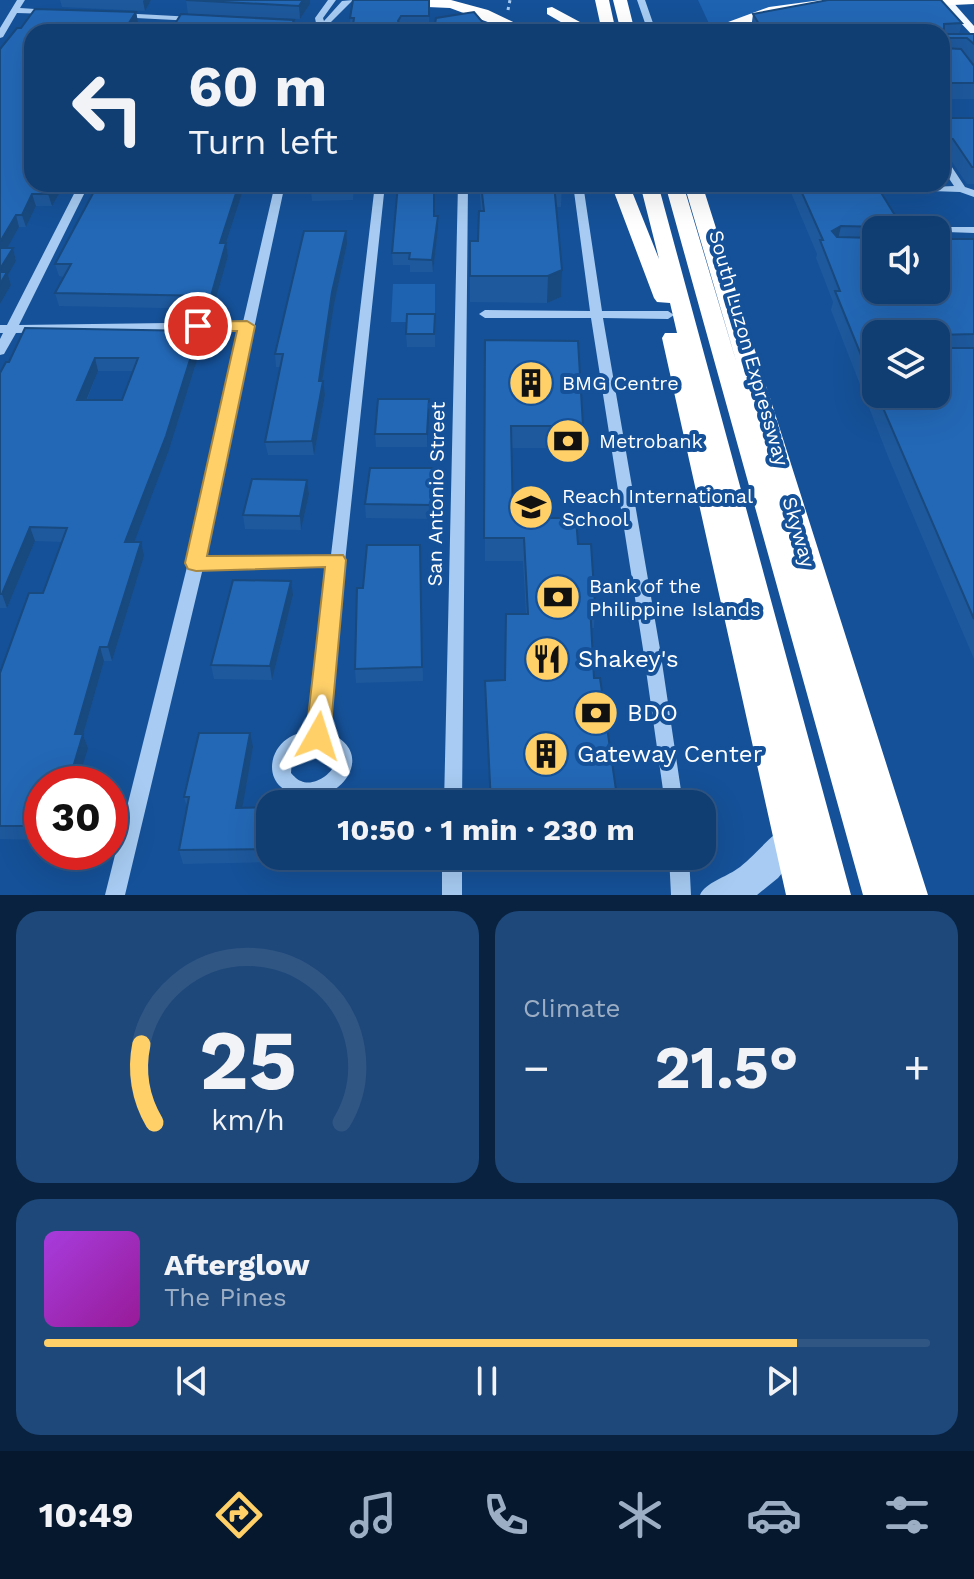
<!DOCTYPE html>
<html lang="en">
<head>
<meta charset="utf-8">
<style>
  body { margin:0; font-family:"Work Sans",sans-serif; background:#1e487a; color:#f1f3f6; height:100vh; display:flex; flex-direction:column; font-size:30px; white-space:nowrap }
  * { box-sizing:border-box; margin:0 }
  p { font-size:26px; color:#9caec4 }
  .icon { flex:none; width:44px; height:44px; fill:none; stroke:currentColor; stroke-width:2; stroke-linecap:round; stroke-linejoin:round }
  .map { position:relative; height:895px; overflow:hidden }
  .drawer { display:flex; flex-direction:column; gap:16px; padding:16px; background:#09223f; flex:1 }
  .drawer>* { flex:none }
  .hud { position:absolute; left:24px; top:24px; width:926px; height:168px; border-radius:24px; box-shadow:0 8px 32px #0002,0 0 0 2px #305684; background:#103d72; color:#f1f3f6; overflow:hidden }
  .tools { position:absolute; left:862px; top:216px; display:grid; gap:16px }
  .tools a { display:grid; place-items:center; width:88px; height:88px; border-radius:16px; background:#103d72; box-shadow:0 8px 32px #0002,0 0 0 2px #305684; font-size:40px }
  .speed { position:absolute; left:24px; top:766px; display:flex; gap:16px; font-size:40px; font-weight:700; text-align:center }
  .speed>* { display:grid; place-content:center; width:104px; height:104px; border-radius:50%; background:#103d72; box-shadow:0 8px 32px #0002,0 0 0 2px #305684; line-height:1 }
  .speed .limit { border:12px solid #d22; background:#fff; color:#111 }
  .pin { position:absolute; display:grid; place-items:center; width:68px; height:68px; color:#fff; margin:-34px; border:4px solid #fff; border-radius:50%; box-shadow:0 2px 8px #0007 }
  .me { position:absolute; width:88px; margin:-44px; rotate:6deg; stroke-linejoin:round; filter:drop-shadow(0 0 6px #0008) }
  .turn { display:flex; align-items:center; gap:28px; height:168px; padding:0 32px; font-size:36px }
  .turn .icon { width:104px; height:104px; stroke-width:2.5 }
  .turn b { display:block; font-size:56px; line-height:68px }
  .big { font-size:60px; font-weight:700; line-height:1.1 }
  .drawer .widget { flex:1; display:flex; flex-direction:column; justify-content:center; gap:12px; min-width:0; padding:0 28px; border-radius:24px; background:#1e487a }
  .drawer .dial { align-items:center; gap:0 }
  .dial svg { height:208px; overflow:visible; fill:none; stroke:#305684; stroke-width:7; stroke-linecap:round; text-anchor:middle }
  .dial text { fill:#f1f3f6; stroke:none }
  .song { display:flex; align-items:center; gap:24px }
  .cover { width:96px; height:96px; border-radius:12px; background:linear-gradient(135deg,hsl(280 70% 55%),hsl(300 70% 35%)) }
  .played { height:8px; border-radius:4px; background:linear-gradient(90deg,#ffd068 85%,#305684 85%) }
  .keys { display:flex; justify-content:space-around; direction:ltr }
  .heat { display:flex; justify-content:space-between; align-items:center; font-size:44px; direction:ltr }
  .drawer .tiles { flex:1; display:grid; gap:16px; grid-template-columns:1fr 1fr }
  .widget:last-child { grid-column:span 2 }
  .trip { position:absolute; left:256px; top:790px; width:460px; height:80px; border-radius:24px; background:#103d72; box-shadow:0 8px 32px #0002,0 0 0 2px #305684; font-weight:700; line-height:80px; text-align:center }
  .tab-bar { display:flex; height:128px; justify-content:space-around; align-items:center; background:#06182e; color:#9caec4 }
  .tab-bar .icon { width:56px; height:56px }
  .tab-bar .on { color:#ffd068 }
  .tab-bar b { font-size:36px; color:#f1f3f6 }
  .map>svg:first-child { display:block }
</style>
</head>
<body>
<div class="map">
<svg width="974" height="895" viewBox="0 0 974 895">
  <rect width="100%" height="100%" fill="#155198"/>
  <path fill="#1d63b2" d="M698 0H830L725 32H713Z
    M393 284H435V322H391Z"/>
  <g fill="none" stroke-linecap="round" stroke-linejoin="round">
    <path stroke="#a7cbf2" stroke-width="3" stroke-dasharray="3 4" stroke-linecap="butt" d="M508 10 510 0"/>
    <path fill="#a7cbf2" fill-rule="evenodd" d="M17 0H25L20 8 50 10 54 12 50 14 17 13 3 37 0 38V28Z
      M328 0H336L323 18 324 21 342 1 353 0 325 28 324 32H318L317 28 279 26 275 24 279 22 316 23 315 18Z
      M637 0H645L653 23 650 32H642L645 23Z
      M119 13 194 17 198 19 194 21 116 17V13Z
      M159 27H165L166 29 164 32H156Z
      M942 157 946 158 965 187 974 190V197L960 192 931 191V187L954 186 942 168Z
      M79 184H89L19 325 243 322 275 184H285L205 557 331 555 375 184H385L327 732C388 755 325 824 281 787 266 774 271 750 287 739 294 734 302 732 310 730L329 566 203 568 125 895H105L188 563 241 330 16 333 4 354 0 355V339L3 333H0V325H7ZM317 743C321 745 326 746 330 748 348 763 318 789 301 781 297 780 294 776 291 773L292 758 301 749Z
      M458 184H468L462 804H444Z
      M573 184H583L602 311H668L674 315 668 319 603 318 660 649 683 804H665L643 649 591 318H485L479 314 485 310 590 311Z
      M890 217 894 218 899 225 906 227H974V233L893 230 885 220Z
      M787 826 794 829 797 835 793 842 798 844 801 850 778 878 757 895H700C705 883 726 877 737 869 752 859 773 832 787 826Z
      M442 856H462V895H442Z
      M669 856H689L691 895H671Z"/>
    <path fill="#f2f8ff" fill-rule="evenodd" d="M943 0H951L974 26V37L943 4Z"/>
    <path fill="#fff" fill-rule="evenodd" d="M352 0H451L488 10 534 32H515L450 8 359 4Z
      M595 0H609L616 32H602Z
      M613 0H627L635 32H621Z
      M821 0H861L854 4 776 14 722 32H701L769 7Z
      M907 0H974V4L912 7 905 3Z
      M552 7 593 29 595 32H578L547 14V8Z
      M611 184H629L659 259 640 184H658L851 895H786L662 338 665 333H677L670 303 657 302 654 298Z
      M665 184H683L737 364 684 184H702L928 895H863Z"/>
  </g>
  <path fill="#1e599d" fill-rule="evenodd" d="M60 0H151L145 11 62 7Z
    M186 0H310V4L300 19 188 14Z
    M429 0V24L491 32H352V29H351L350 18Z
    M35 9 136 12 138 22 132 32H32V184H65L52 206H36L26 227H19L7 248H13L16 261 8 275 11 285 0 304V49L17 28H21Z
    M753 14 962 23 959 34H974V64L968 58 974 66V99H942V32L752 31 751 29Z
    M942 118H974V184H967L948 156H947L949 160 944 177H942Z
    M98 184H245L226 243 228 256 213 309 59 306 55 293 64 277 59 276 55 264Z
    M354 184 353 200 312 201 311 189Z
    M435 184 434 216H438V229L433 272H410V265H393L392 253Z
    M479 184H562L561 207H556L562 270 561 297 547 303 470 302V241H478L481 211Z
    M790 184H879L880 191 904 230H876V290L974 239V659L889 459 831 310 833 302 816 258 817 254 789 188ZM876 334 936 394H876Z
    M347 244 334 305 322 381 325 395 314 455H268L265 442 280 367H276L275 354Z
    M435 314V347H407L406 334Z
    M199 331 202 344 169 450 134 542 144 556 112 661H104L83 735 88 748 42 784V840L0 839V673L43 593 62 542 35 541 7 608H0V373ZM98 371H133L122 400H87Z
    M485 340 583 426 582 448H511L513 518 578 544 595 605 594 628H591L594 678 618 804H490L485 681 505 680 526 614 523 561H485Z
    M429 399 427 447H376L375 434Z
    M307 480 309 494 301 530 245 529 243 515Z
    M434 482 431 519 366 518 365 504Z
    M420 545 423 681 356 683 355 669 363 588Z
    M293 595 272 680 214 679 211 665Z
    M253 747 242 808 270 807V856H286V862L183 864 179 850 187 807 184 797Z
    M492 856H620V859L492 863Z"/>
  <path fill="#18497f" d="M144 0H151L145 11 143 1Z
    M303 0H310V4L300 19 299 6Z
    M136 12 138 22 132 32H123Z
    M294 20V32H289Z
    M55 184H65L52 206 48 194Z
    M239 184H245L226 243 228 256 213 309 211 296 220 243Z
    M32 194 36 206 26 227 22 215Z
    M16 215 19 227 0 261V242Z
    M438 216V229L433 272 432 260Z
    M841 226 837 244 832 231Z
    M346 231 347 244 334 305 320 395 319 381 332 292Z
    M13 248 16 261 8 275 11 285 0 304V269Z
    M562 270 561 297 547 303 548 276Z
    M199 331 202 344 169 450 129 556 125 542Z
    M95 358 98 371 81 413 77 400Z
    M323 381 325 395 314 455 312 441Z
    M429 399V413L427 447V434Z
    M434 468V482L431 519V505Z
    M307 480 309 494 301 530 300 516Z
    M30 527 35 541 7 608 2 594Z
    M141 542 144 556 112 661 108 647Z
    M291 581 293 595 272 680 270 666Z
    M100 647 104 661 83 735 88 748 77 784H68L75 734Z
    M250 733 253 747 240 821 236 808Z"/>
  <path fill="#2368b6" stroke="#18497f" stroke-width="2" fill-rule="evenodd" d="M186 0H303L299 6Z
    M353 0H429V16H401L398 21 400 24H435L436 18 474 12 491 32H454L446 26V32H352L354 18H350Z
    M828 0H941L962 23 944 24V34H974V44L967 38H944V48L961 49 974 66V83H942V32L729 31H763L753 14Z
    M35 9 136 12 123 32H32V184H55L48 194H32L22 215H16L0 242V49L17 28H21Z
    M181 14 294 20 289 32H170Z
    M942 118H974V167H972L953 139 947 137 943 140 944 151 949 160H942Z
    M98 184H239L220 243H226L211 296 55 293 71 264H55Z
    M312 184H352V188L311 189Z
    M398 184H434V216H438L432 260 409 259 410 253H392Z
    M481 184H554L562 270 548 276H470V241H478L479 211H484Z
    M798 184H879L880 187V191L904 230H883L882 227 841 226 832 231 837 237 876 238V290H936V239H974V334L939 335V345L942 348H974V619L877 394H936V334H876V392L835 291H840L820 240H823Z
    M304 231H346L332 292 319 381H323L312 441 265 442 283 354H275Z
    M0 248H13L0 269Z
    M0 272H7L0 284Z
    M407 314H435L434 334H406Z
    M25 328 199 331 166 436 125 542H141L108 647H100L75 734H83L68 784H42V826H0V673L29 593H43L67 528 30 527 2 594H0V373L6 362H9ZM95 358H138L122 400H77Z
    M485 340 578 341 583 426H511L513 518H576L578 544H591L595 605 590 604 594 678H600L618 804H491L485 681 505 680 506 614H528L524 538H484Z
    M378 399H429L427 434H375Z
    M370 468H434L431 505 365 504Z
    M252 479 307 480 300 516 243 515Z
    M367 545H420L422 667 355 669 357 588H363Z
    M233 580 291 581 270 666 211 665Z
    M199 733H250L236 808 270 807V849L179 850 189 797H184Z"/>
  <path fill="#ffd068" stroke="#a68744" stroke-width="2" d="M247 321 255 326 207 556 343 555 346 560 330 736 326 743 318 746 310 743 306 736 325 567 196 571 188 569 185 563 237 331H198L190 326 198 322Z"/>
  <defs>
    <g id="building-disc" transform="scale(2.3)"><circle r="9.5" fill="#ffd068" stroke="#155198"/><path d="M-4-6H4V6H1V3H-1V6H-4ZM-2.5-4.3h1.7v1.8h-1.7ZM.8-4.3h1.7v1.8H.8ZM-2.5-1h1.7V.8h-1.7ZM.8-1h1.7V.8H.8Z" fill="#111"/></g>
    <g id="bank-disc" transform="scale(2.3)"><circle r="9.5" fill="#ffd068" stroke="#155198"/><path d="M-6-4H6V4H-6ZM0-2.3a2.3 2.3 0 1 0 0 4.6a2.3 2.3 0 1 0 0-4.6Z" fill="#111"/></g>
    <g id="school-disc" transform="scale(2.3)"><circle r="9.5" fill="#ffd068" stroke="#155198"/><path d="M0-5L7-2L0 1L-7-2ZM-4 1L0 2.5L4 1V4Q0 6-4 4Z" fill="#111"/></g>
    <g id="restaurant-disc" transform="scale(2.3)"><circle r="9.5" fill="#ffd068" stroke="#155198"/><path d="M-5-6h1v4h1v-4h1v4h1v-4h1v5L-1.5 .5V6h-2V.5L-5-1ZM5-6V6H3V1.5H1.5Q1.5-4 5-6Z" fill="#111"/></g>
  </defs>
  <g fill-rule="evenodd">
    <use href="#building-disc" x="531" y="383"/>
    <use href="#bank-disc" x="568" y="441"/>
    <use href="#school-disc" x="531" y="507"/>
    <use href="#bank-disc" x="558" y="597"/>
    <use href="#restaurant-disc" x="547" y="659"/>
    <use href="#bank-disc" x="596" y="713"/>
    <use href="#building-disc" x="546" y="754"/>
  </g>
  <g text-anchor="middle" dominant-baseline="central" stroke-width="8" stroke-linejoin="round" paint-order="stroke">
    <g font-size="20" fill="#fff" stroke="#155198">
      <text transform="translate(749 348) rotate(74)">South Luzon Expressway</text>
      <text transform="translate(436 494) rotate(-89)">San Antonio Street</text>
      <text transform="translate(799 532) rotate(74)">Skyway</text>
    </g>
    <g font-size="20" fill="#fff" stroke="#155198" text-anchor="start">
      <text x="562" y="383">BMG Centre</text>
      <text x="599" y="441">Metrobank</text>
      <text x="562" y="496">Reach International<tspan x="562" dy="23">School</tspan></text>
      <text x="589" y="586">Bank of the<tspan x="589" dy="23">Philippine Islands</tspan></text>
    </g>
    <g font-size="24" fill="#fff" stroke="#155198" text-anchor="start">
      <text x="578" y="659">Shakey's</text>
      <text x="627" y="713">BDO</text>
      <text x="577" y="754">Gateway Center</text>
    </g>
  </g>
</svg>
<div class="tools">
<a><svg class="icon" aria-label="sound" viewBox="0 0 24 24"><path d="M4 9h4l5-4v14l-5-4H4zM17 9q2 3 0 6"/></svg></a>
<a><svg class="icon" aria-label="layers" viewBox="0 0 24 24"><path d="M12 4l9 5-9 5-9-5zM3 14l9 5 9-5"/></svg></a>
</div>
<div class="speed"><div class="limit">30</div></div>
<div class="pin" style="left:198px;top:326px;background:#d93025"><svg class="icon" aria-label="arrive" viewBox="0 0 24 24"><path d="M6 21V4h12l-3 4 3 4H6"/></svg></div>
<svg class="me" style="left:318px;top:736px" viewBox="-20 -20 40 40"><path d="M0-17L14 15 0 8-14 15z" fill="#ffd068" stroke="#fff" stroke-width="4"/></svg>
<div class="trip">10:50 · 1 min · 230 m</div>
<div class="hud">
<div class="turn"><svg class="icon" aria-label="left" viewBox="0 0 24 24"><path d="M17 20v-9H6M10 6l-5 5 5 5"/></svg><div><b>60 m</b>Turn left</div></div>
</div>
</div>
<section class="drawer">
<div class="tiles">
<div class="widget dial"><svg viewBox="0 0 100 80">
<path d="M14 69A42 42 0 1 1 86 69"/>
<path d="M14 69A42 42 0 0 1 9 39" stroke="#ffd068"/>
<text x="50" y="56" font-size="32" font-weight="700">25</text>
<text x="50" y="72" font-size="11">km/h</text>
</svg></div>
<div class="widget"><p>Climate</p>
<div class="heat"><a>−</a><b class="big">21.5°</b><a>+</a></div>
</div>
<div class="widget">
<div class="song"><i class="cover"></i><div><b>Afterglow</b><p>The Pines</p></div></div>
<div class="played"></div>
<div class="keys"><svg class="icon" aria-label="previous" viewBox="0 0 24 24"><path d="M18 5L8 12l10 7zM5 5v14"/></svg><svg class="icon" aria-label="pause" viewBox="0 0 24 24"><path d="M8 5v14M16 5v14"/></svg><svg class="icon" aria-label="next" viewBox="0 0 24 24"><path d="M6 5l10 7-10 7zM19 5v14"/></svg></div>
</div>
</div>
</section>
<nav class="tab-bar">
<b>10:49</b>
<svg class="icon on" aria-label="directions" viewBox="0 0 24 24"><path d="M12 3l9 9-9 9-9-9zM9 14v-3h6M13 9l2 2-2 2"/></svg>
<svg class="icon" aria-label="music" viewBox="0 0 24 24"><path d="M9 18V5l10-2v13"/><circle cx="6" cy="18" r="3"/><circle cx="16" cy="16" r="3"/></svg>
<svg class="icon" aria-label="phone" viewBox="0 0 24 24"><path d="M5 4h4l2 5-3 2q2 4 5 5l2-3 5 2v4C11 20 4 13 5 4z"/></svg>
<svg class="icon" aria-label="climate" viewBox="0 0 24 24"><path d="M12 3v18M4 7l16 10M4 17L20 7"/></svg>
<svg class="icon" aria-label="car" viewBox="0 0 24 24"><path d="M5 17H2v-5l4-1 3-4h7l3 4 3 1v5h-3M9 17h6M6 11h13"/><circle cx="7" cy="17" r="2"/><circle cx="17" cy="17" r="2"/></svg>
<svg class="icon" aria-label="filters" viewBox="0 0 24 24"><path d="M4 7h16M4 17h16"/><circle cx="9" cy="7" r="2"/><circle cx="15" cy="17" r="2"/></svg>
</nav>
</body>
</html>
